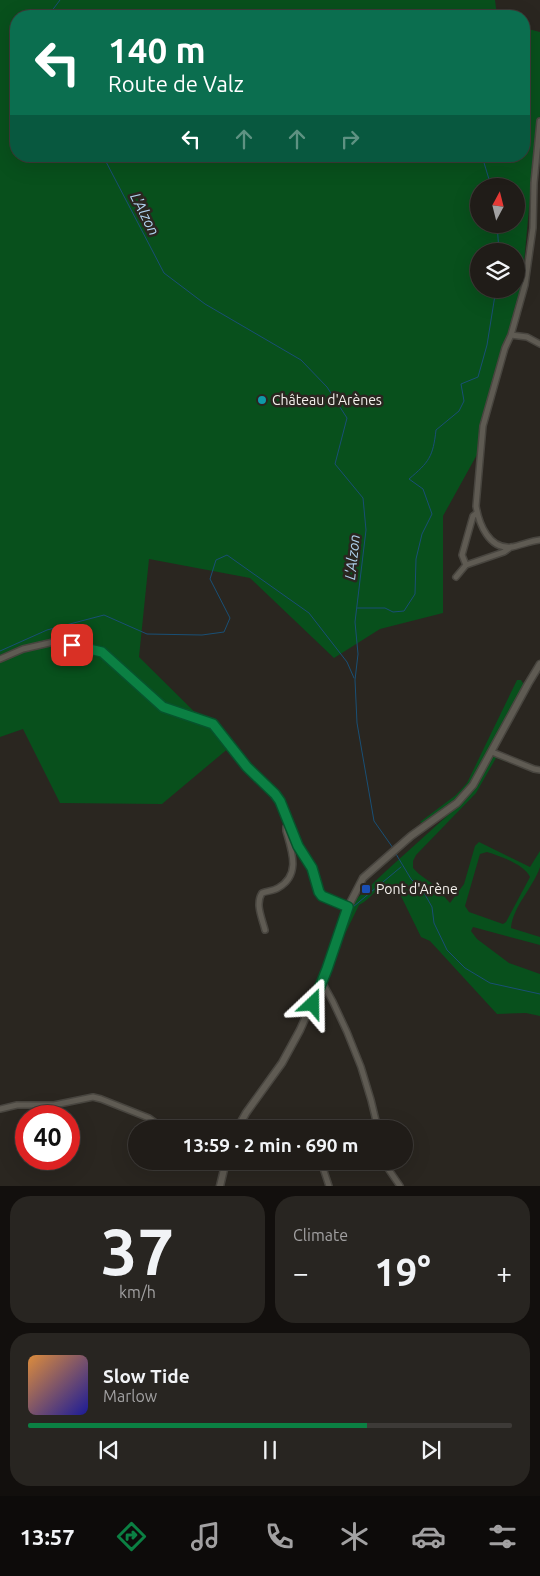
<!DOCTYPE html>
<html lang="en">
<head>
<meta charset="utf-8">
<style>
  body { margin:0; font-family:Ubuntu,sans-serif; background:#282521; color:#f1f3f6; height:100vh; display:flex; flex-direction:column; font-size:19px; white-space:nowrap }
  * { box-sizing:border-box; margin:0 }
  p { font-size:16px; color:#a2a1a2 }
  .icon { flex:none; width:28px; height:28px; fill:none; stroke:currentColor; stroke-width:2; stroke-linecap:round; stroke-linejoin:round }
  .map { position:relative; height:1186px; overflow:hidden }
  .panel { display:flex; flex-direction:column; gap:10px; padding:10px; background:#120f0d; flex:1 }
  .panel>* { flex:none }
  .banner { position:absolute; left:10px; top:10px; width:520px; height:152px; border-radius:20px; box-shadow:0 5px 20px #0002,0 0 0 1px #3d3a37; background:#0b6e4f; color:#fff; overflow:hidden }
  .needle { width:32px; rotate:7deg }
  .controls { position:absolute; left:470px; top:178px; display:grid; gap:10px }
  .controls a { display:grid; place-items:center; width:55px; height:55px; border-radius:50%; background:#201c18; box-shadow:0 5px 20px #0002,0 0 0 1px #3d3a37; font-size:25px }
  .speed { position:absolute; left:15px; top:1105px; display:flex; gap:10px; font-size:25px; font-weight:700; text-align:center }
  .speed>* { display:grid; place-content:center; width:65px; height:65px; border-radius:50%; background:#201c18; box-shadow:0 5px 20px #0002,0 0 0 1px #3d3a37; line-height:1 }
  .speed .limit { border:8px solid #d22; background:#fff; color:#111 }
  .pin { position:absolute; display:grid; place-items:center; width:42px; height:42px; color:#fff; margin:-21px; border-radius:10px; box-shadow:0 2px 8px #0006 }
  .me { position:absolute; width:55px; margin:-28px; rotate:23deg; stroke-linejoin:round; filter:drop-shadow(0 0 4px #0008) }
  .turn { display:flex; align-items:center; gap:18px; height:105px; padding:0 15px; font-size:22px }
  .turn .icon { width:65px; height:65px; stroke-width:2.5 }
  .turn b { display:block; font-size:35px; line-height:42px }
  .lanes { display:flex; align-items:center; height:48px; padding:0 15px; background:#0003; justify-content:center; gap:25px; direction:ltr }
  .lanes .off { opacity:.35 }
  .big { font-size:38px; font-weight:700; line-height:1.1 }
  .panel .tile { flex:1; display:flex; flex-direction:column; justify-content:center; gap:8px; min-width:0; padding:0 18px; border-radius:20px; background:#282521 }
  .panel .dial { align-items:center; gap:0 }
  .dial b { font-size:65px; line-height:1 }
  .song { display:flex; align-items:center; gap:15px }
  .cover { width:60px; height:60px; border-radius:8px; background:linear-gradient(135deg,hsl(30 70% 55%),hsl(240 70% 35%)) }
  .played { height:5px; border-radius:2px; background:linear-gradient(90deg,#0b8043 70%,#3d3a37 70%) }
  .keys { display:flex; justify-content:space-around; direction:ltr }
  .heat { display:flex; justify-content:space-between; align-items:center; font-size:28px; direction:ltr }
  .panel .tiles { flex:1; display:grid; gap:10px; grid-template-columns:1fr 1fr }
  .tile:last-child { grid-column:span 2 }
  .trip { position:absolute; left:128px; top:1120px; width:285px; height:50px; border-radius:25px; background:#201c18; box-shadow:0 5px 20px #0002,0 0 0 1px #3d3a37; font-weight:700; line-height:50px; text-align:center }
  .menu { display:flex; height:80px; justify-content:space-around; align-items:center; background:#0d0b0a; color:#a2a1a2 }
  .menu .icon { width:35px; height:35px }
  .menu .selected { color:#0b8043 }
  .menu b { font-size:22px; color:#f1f3f6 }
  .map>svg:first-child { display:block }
</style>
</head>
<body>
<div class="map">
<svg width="540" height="1186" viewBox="0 0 540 1186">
  <rect width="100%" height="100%" fill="#2a2620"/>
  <path fill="#08501c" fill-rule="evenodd" d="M0 0H495L497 16H16V156H524V28L540 32V116L531 186 521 296 492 391 479 451 443 516V613L380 629 334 658 250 578 149 559 139 657 230 747 162 804 60 803 23 729 0 737ZM479 186H516V224H479ZM479 251H516V289H479Z
    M517 680H521L524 685 472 782 454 801 441 811 422 823 420 822 456 795 467 783Z
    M494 753 540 770V773L496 758 476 793 416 855 413 861V868L419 874 434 885 450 903 464 884 475 846 479 842 530 867 540 851C540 856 540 862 540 867 533 888 513 906 511 928L540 937V945L473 927 471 931 477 939 509 963 540 974V1016L526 1013 497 1014 430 941 421 937 400 894 394 886C375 884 373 899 359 905L344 936 342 932 352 903 386 871 458 806 473 790ZM487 852C500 856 525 865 530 877L506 922 503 924 469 912 465 906 480 854Z"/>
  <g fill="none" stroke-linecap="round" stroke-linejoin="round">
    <path stroke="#194f75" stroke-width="1" d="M48 16 60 0
      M103 156 164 273 205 304 301 360 327 387 347 418 335 464 363 498 366 530 355 622 358 654 355 680 357 723 374 821 393 848
      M482 156 491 186
      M497 224 499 251
      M357 608H385L393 612 404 611 415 594 416 559 422 534 432 514 423 489 409 479C429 462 433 457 436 430L459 411 464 401 461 384 478 377 487 345 496 289
      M0 651 47 630 104 615 147 634 202 635 224 632 230 618 210 579 216 560 227 555 309 613 347 662 354 678
      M396 854 411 879 423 891 432 907 434 923 447 950 465 968 490 983 540 994
      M348 917 353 907 401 867
      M328 977 331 968"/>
    <g stroke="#48453f" stroke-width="8">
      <path id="minor" d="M540 121 534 183 533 228 525 285 511 335 505 348 483 426 476 506C479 524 489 550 512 547 522 545 530 541 540 540
        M511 335 527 337 540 344
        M466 565 462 555 473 516 477 513
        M456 577 466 565 504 552 511 547
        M0 659 23 649 58 641 102 652 163 707 213 725 247 767 275 794 280 801 298 846 312 868 319 892 322 896 337 903 348 907
        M492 752 534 769 540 770
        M265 930C262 918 255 904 262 893 267 891 273 891 278 888 301 875 292 852 286 831V827L288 824
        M322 982 333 1002 347 1032 361 1067 371 1100 378 1129
        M0 1109 17 1105H54L93 1097 101 1099 149 1118 164 1129
        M386 1161 389 1170 400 1186
        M323 1168 329 1186"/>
    </g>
    <g stroke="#48453f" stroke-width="9">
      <path id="tertiary" d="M237 1129 246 1113 282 1063 300 1030 327 969 348 907 363 878 411 836 457 803 473 785 528 684 540 664
        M220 1186 226 1161"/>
    </g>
    <use href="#minor" stroke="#5f5b53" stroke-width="5"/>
    <use href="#tertiary" stroke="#5f5b53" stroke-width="6"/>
  </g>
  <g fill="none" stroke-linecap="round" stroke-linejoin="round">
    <g stroke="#07532c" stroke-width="12">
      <path id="route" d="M72 645 102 652 163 707 213 724 247 767 275 794 280 801 298 846 312 868 319 892 322 896 348 907 327 969 313 1004"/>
    </g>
    <use href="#route" stroke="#0b8043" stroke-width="9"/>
  </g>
  <circle fill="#0f9aa8" stroke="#2a2620" stroke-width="2" cx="262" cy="400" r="5"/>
  <rect fill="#1a4fb4" stroke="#2a2620" stroke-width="2" x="361" y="884" width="10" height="10" rx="2.5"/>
  <g text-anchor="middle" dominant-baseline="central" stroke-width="5" stroke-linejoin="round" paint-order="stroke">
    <g font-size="14" fill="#f3f0ec" stroke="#2a2620" text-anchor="start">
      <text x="272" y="400">Château d'Arènes</text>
      <text x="376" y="889">Pont d'Arène</text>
    </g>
    <g font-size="15" font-style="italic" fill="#b0d2ef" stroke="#2a2620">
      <text transform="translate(145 214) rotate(63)">L'Alzon</text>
      <text transform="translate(352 557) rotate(-84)">L'Alzon</text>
    </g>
  </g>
</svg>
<div class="controls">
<a><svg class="needle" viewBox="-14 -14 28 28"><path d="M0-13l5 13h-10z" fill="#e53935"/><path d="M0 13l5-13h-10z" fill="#a2a1a2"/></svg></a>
<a><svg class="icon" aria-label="layers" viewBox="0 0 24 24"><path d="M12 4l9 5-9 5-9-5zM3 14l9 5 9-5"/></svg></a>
</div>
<div class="speed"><div class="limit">40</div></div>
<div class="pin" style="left:72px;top:645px;background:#d93025"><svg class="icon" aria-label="arrive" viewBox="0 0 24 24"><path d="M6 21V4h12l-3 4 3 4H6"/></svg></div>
<svg class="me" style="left:313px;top:1004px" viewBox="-20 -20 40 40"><path d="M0-17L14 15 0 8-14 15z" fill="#0b8043" stroke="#fff" stroke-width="4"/></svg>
<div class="trip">13:59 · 2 min · 690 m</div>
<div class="banner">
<div class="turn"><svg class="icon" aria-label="left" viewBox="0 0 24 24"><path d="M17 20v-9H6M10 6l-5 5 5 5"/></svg><div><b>140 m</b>Route de Valz</div></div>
<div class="lanes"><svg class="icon" aria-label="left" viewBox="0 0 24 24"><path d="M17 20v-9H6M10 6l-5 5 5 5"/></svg><svg class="icon off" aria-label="ahead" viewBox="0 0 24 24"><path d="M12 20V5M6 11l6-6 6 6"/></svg><svg class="icon off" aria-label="ahead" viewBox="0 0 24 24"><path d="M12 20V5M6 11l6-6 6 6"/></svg><svg class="icon off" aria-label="right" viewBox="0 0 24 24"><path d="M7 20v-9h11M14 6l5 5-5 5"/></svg></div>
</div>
</div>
<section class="panel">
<div class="tiles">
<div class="tile dial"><b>37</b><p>km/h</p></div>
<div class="tile"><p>Climate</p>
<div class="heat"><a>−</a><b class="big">19°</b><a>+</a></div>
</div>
<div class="tile">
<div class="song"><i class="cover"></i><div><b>Slow Tide</b><p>Marlow</p></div></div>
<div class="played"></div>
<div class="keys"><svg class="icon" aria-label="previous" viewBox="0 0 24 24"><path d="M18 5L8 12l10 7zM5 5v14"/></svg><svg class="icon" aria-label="pause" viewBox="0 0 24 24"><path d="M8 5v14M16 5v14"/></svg><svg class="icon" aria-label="next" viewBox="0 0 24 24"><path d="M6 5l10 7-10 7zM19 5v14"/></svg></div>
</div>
</div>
</section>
<nav class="menu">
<b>13:57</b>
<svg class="icon selected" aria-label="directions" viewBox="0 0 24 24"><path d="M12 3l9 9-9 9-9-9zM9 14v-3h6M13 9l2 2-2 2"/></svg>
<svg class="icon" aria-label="music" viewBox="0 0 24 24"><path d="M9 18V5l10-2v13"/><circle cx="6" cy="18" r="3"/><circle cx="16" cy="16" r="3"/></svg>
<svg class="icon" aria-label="phone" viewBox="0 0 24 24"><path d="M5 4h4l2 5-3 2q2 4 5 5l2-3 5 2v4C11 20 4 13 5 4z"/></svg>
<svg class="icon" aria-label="climate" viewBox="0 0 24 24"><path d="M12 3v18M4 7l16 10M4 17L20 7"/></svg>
<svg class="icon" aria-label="car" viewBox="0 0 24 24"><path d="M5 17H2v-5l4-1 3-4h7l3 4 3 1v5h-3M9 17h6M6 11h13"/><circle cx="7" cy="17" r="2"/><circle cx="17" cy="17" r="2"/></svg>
<svg class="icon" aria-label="filters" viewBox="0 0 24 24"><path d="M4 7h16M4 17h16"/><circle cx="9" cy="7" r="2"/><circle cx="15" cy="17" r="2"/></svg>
</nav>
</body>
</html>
